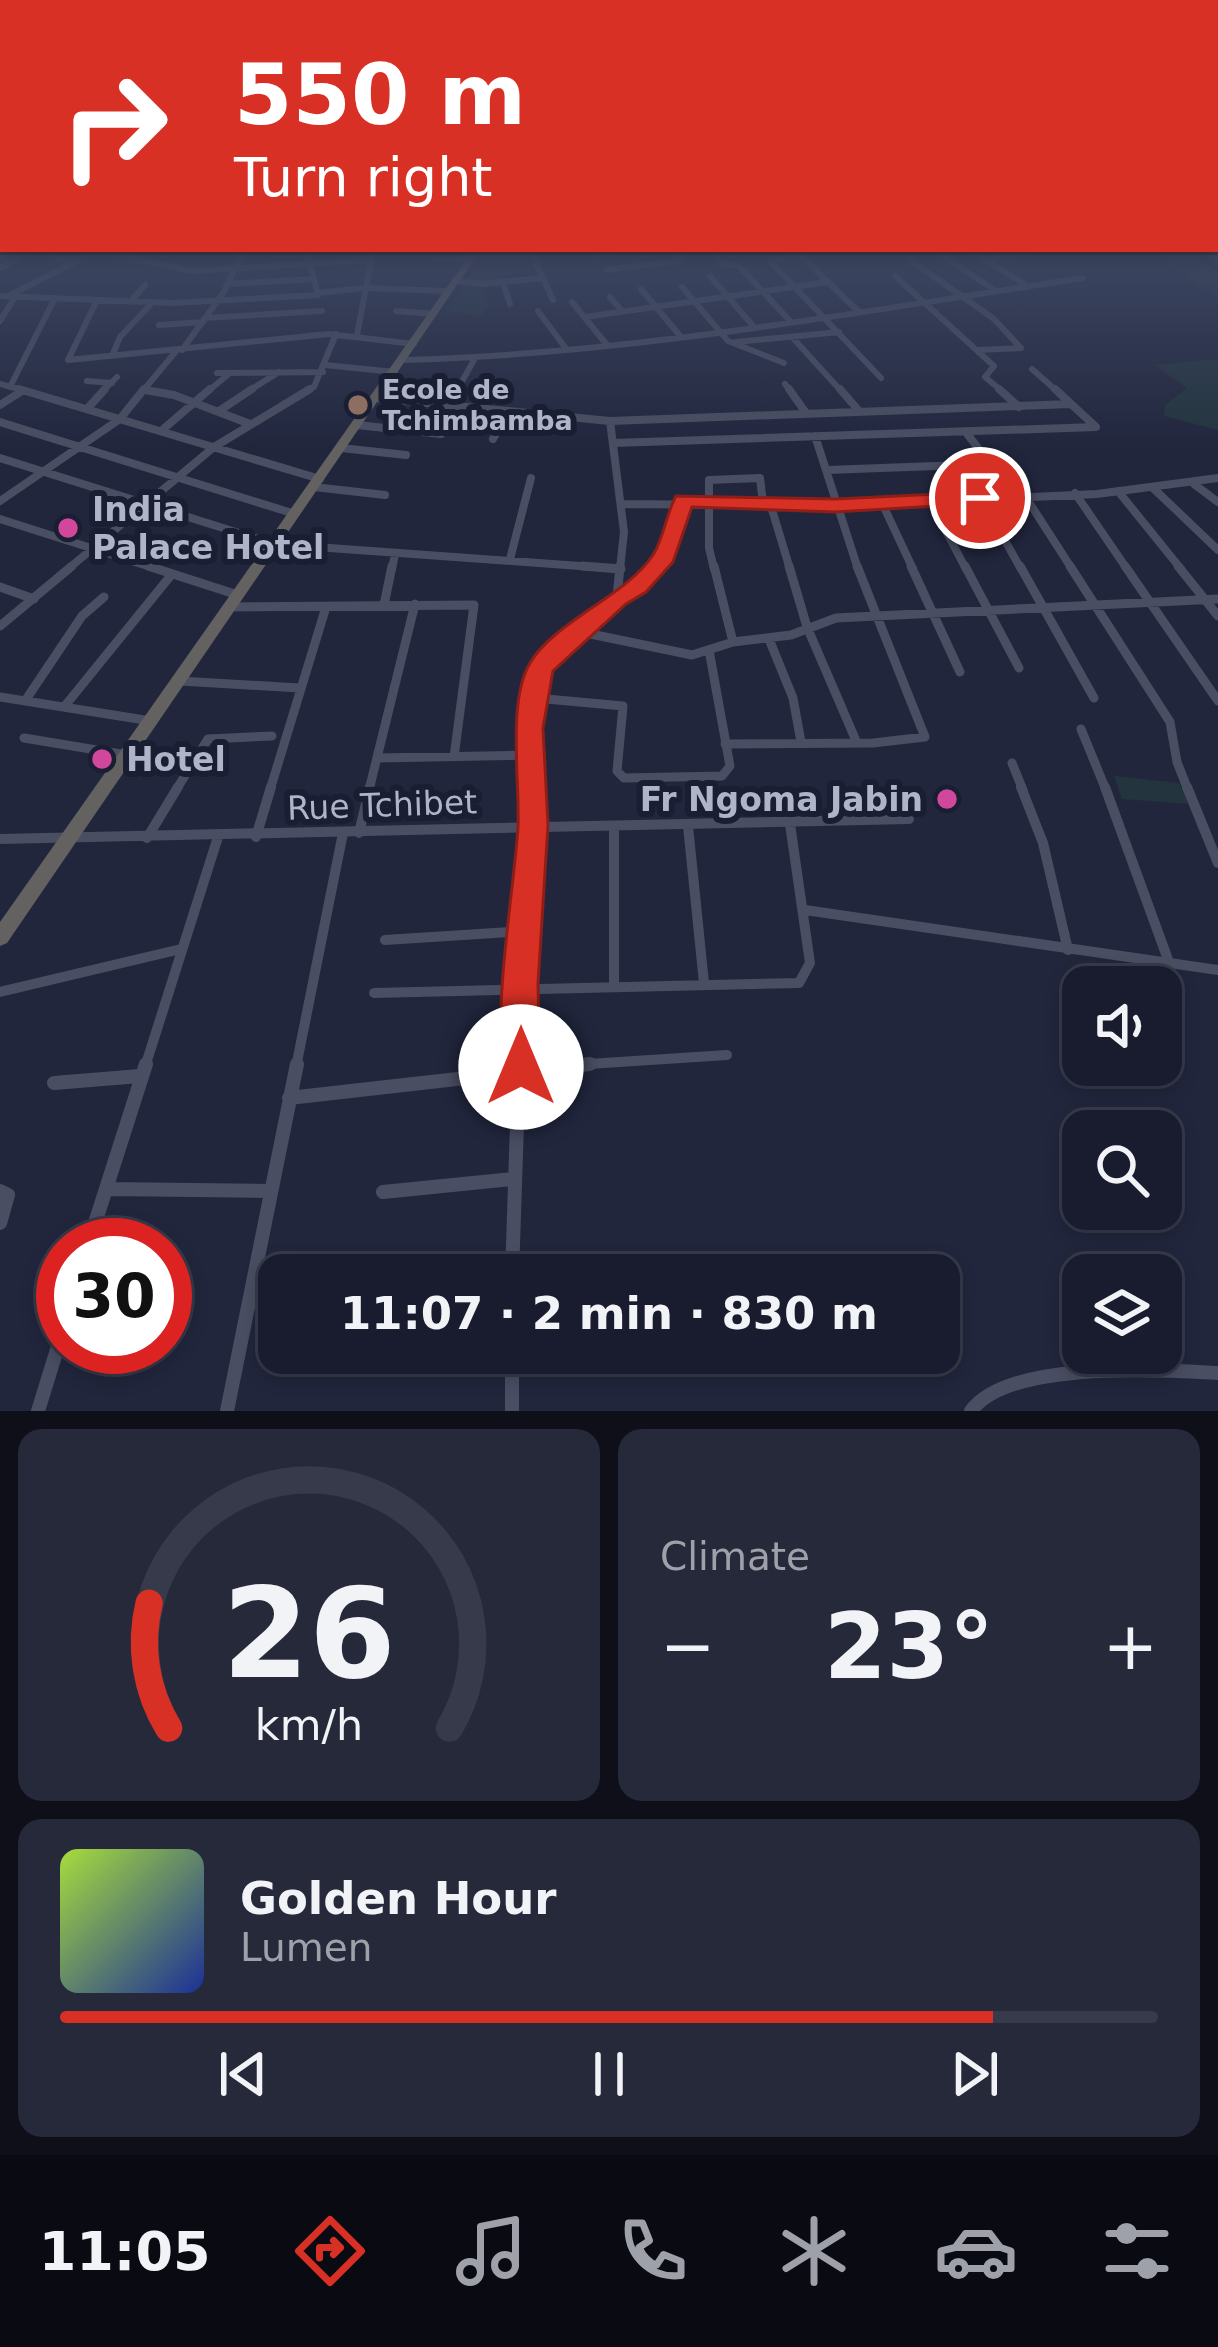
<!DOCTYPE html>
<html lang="en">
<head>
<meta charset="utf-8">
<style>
  body { margin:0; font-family:"DejaVu Sans",sans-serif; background:#26293a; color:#f1f3f6; height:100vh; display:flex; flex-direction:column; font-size:45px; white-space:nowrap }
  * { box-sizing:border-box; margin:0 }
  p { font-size:39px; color:#9fa1aa }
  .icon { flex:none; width:66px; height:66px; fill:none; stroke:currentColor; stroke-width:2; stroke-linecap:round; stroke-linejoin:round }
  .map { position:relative; height:1411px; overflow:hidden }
  .panel { display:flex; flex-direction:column; gap:18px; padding:18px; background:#0e0f19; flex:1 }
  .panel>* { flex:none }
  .top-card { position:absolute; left:0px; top:0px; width:1218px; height:252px; box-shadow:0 6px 18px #0003,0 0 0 3px #373a4a; background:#d93025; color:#fff; overflow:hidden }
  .fabs { position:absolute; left:1062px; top:966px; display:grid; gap:24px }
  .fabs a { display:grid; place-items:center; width:120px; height:120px; border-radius:24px; background:#191c2e; box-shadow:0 6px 18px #0003,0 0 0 3px #373a4a; font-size:60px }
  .speed { position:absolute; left:36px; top:1218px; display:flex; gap:24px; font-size:60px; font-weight:700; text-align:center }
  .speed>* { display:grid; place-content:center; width:156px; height:156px; border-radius:50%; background:#191c2e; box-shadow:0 6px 18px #0003,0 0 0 3px #373a4a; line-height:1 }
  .speed .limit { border:18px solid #d22; background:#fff; color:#111 }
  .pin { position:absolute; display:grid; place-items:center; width:102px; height:102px; color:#fff; margin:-51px; border:6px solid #fff; border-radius:50%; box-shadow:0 3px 12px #0007 }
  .me { position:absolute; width:132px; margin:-66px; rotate:0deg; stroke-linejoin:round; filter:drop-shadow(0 0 9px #0008) }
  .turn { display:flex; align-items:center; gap:42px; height:252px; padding:0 36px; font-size:54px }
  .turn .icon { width:156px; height:156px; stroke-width:2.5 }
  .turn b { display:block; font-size:84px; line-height:102px }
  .big { font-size:90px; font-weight:800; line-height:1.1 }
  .panel .tile { flex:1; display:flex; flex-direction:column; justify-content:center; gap:18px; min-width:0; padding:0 42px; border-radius:24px; background:#26293a }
  .panel .dial { align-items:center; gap:0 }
  .dial svg { height:312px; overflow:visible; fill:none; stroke:#373a4a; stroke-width:7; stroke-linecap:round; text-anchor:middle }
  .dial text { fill:#f1f3f6; stroke:none }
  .song { display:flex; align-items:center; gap:36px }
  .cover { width:144px; height:144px; border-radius:18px; background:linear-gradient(135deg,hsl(80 70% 55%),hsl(230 70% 35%)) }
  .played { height:12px; border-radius:6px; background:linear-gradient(90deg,#d93025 85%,#373a4a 85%) }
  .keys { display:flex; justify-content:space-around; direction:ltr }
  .heat { display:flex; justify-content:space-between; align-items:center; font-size:66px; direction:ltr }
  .panel .tiles { flex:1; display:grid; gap:18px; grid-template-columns:1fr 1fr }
  .tile:last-child { grid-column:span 2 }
  .trip { position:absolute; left:258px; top:1254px; width:702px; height:120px; border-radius:24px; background:#191c2e; box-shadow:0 6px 18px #0003,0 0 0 3px #373a4a; font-weight:800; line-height:120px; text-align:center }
  .tabs { display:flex; height:192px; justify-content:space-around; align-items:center; background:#0a0b12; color:#9fa1aa }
  .tabs .icon { width:84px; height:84px }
  .tabs .selected { color:#d93025 }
  .tabs b { font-size:54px; color:#f1f3f6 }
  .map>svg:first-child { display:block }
</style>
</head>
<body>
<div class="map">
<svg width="1218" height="1411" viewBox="0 0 1218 1411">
  <rect width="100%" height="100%" fill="#21263d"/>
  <path fill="#23343e" d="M1148 250H1218V298Z
    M528 254 538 270 511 273 483 288 489 305 481 316 446 311 481 259Z
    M1218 359V430L1164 416 1165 405 1187 388 1155 365Z
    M1114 776 1179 783 1189 804 1122 799Z"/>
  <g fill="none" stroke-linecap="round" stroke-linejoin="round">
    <path fill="#141a3b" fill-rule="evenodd" d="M1189 250H1199L1218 265V273Z"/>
    <path stroke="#4a4e62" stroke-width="6" d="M88 250 193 271 370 260
      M210 250H292
      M306 250 318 294
      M588 250 596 255 626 250
      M711 250 723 264 739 266 791 322
      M934 250 996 291
      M971 250 1027 286
      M531 252 553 300
      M473 256 548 250
      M51 258 75 262
      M434 259 471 260
      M909 259 994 319 1021 348
      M987 260 1040 250
      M770 261 881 378
      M770 261 802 257 859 312
      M0 268 35 250
      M607 270 684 260 678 250
      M710 276 754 327
      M895 276 994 366 985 377 1003 392
      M456 281 484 284 543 278
      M503 283 510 304
      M228 284 313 279
      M682 287 728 341 784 363
      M641 289 681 337
      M317 293 364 288 449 291
      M0 296 173 303 318 295
      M8 296 95 252
      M610 297 622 311
      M97 300 68 360 329 334 414 344
      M130 302 145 285
      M572 302 607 345
      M396 311 434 314
      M538 311 567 350
      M585 317 828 282
      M205 318 322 311
      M0 321 15 297
      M159 325 203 322
      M357 335 373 250
      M792 337 842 392
      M736 342 839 332
      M182 350 224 292 242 252
      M978 350 1021 348
      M112 356 120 337 151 304
      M403 360C632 354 857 312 1083 278
      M325 365 395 372
      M1032 369 1058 392
      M217 373 323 372
      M87 381 112 383
      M0 384 29 392
      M785 384 791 392
      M10 387 55 298
      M145 390 159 392
      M102 392 117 377
      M142 392 177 350
      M207 392 230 373
      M247 392 279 372
      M305 392 314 387 336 334
      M456 392 474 360"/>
    <path stroke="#4a4e62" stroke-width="8" d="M19 389 320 479
      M789 389 806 413
      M840 389 859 411
      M999 389 1019 407
      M145 390 174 395 250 424
      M376 398 610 421 1071 404
      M0 405 22 391
      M448 407 458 389
      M87 409 105 389
      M219 411 252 389
      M610 421 624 532 620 569
      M0 422 295 514
      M357 425 441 434
      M161 431 210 389
      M968 435 1016 497
      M815 436 858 569
      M493 439 509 411
      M613 443 1096 427 1055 389
      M341 448 406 455
      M0 458 274 544 621 569
      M827 470 990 464
      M1194 484 1218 502
      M314 487 385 495
      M1153 488 1218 550
      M1118 491 1181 569
      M1075 493 1127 569
      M1025 496 1072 569
      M981 498 1021 569
      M0 501 120 419 144 389
      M930 501 966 569
      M770 503 790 569
      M882 503 913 569
      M621 504 835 506 1097 494 1218 478
      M0 519 157 569
      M510 559 531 478
      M68 569 214 447 310 389
      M392 569 395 554
      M653 569 664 557 683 501
      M714 569 709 548V480L760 478 763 503"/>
    <path stroke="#4a4e62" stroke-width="9" d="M148 566 238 595
      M582 566 621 569
      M714 566 733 642
      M789 566 807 627 857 743
      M911 566 960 672
      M965 566 1019 668
      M1020 566 1094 698
      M1070 566 1170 722 1177 762 1188 790
      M1125 566 1218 701
      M1178 566 1218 616
      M0 587 34 599
      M617 598 620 566
      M384 605 392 566
      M229 607 474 605 454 757
      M0 626 72 566
      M581 632 692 655 733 642 791 635 836 618 1218 599
      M769 639 793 698 801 742
      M180 681 299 688
      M0 697 151 721
      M535 698 623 706 617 771 624 778 722 776 730 766 709 650
      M25 701 82 616 104 597
      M64 707 172 574
      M1081 729 1106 790
      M24 738 127 755
      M725 744 873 743 925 737 857 566
      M378 758 530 755
      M1012 763 1023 790
      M176 790 208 739 272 736
      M270 790 326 607
      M369 790 415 604
      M532 790 529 728 541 667 656 566"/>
    <path stroke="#4a4e62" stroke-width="10" d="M1021 787 1043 843 1068 950
      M1105 787 1170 965
      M1187 787 1218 863
      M614 826V984
      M688 826 704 983
      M359 833 370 787
      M256 837 271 787
      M147 838 178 787
      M0 839 909 819
      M805 910 1218 970
      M385 940 525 931
      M0 992 181 949
      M374 993 799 983 810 963 790 824
      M145 1067 218 837
      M296 1067 343 833
      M518 1067 531 787
      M542 1067 727 1055"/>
    <path stroke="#4a4e62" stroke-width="14" d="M54 1083 140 1076
      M289 1098 590 1064
      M108 1189 269 1191
      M0 1191 8 1195 0 1223
      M383 1192 513 1179
      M88 1245 146 1064
      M512 1275 519 1064
      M512 1353V1411
      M38 1411 63 1330
      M227 1411 297 1064
      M971 1411C1008 1360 1159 1370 1218 1373"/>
    <path fill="#636260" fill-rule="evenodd" d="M473 250H481L7 943 0 946V922Z"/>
  </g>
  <linearGradient id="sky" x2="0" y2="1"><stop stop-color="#121522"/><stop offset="0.56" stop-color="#3d4762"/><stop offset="1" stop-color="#3d4762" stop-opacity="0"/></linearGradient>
  <rect width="1218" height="447" fill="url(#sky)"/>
  <path fill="#d93025" stroke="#8d1f18" stroke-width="3" d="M980 492 991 498 988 503 835 512 692 507 673 562 646 592 626 604 553 671 543 728 548 825 538 984 540 1067 534 1080 521 1086 508 1080C488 1031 515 886 518 826 520 782 507 701 530 663 554 622 627 595 653 555 664 538 666 514 676 496L835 499Z"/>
  <circle fill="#8d6e63" stroke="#1a1e32" stroke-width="4.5" cx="358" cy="405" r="12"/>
  <g fill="#d1479c" stroke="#1a1e32" stroke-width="4.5">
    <circle cx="68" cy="528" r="12"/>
    <circle cx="102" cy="759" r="12"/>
    <circle cx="947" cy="799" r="12"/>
  </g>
  <g text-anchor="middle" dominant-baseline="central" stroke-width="12" stroke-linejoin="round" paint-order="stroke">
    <g font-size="27" font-weight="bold" fill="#b0b4c8" stroke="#1a1e32" text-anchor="start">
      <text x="382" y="389">Ecole de<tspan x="382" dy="31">Tchimbamba</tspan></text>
    </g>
    <g font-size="33" font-weight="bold" fill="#b0b4c8" stroke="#1a1e32" text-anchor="start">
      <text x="92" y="509">India<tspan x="92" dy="38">Palace Hotel</tspan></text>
      <text x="126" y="759">Hotel</text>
      <text x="923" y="799" text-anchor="end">Fr Ngoma Jabin</text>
    </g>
    <g font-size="33" fill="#b0b4c8" stroke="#1a1e32">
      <text transform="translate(382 805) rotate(-2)">Rue Tchibet</text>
    </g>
  </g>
</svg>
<div class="fabs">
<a><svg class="icon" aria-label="sound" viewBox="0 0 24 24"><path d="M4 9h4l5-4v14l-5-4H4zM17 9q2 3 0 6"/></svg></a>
<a><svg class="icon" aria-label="search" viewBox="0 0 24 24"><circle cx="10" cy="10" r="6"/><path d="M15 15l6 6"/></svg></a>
<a><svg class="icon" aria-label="layers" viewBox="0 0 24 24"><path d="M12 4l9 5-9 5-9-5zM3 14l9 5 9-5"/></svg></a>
</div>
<div class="speed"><div class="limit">30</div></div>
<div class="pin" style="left:980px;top:498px;background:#d93025"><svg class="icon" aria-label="arrive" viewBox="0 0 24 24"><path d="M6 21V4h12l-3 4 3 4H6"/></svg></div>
<svg class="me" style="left:521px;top:1067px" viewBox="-20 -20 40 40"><circle r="19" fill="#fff"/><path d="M0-13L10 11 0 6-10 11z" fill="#d93025"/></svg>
<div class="trip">11:07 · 2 min · 830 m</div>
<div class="top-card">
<div class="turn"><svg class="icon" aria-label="right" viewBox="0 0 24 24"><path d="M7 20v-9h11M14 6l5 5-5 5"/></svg><div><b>550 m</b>Turn right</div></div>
</div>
</div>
<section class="panel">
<div class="tiles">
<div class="tile dial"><svg viewBox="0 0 100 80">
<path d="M14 69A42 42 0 1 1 86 69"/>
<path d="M14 69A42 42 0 0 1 9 37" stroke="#d93025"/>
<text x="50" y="56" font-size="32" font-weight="700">26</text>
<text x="50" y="72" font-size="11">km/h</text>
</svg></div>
<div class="tile"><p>Climate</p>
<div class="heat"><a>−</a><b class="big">23°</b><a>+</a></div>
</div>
<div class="tile">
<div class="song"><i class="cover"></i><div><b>Golden Hour</b><p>Lumen</p></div></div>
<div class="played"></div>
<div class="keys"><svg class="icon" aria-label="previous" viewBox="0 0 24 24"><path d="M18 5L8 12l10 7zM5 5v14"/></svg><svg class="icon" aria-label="pause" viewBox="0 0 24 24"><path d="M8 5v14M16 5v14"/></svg><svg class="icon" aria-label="next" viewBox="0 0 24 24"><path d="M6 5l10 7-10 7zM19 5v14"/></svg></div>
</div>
</div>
</section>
<nav class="tabs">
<b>11:05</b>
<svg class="icon selected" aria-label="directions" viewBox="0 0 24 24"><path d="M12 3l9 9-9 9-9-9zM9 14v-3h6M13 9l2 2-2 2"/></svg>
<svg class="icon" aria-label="music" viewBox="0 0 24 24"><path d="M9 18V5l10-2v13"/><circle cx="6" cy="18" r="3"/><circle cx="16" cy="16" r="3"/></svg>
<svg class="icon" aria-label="phone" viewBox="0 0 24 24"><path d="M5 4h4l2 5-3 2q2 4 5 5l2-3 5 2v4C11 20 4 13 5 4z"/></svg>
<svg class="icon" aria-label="climate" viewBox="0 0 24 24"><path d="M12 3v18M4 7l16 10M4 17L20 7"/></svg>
<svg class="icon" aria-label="car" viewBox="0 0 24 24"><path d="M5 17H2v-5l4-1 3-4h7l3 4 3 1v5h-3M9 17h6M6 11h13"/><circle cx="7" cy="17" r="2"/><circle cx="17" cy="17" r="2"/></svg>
<svg class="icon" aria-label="filters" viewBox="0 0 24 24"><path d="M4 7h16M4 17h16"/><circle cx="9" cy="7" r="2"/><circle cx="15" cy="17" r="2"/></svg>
</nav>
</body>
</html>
